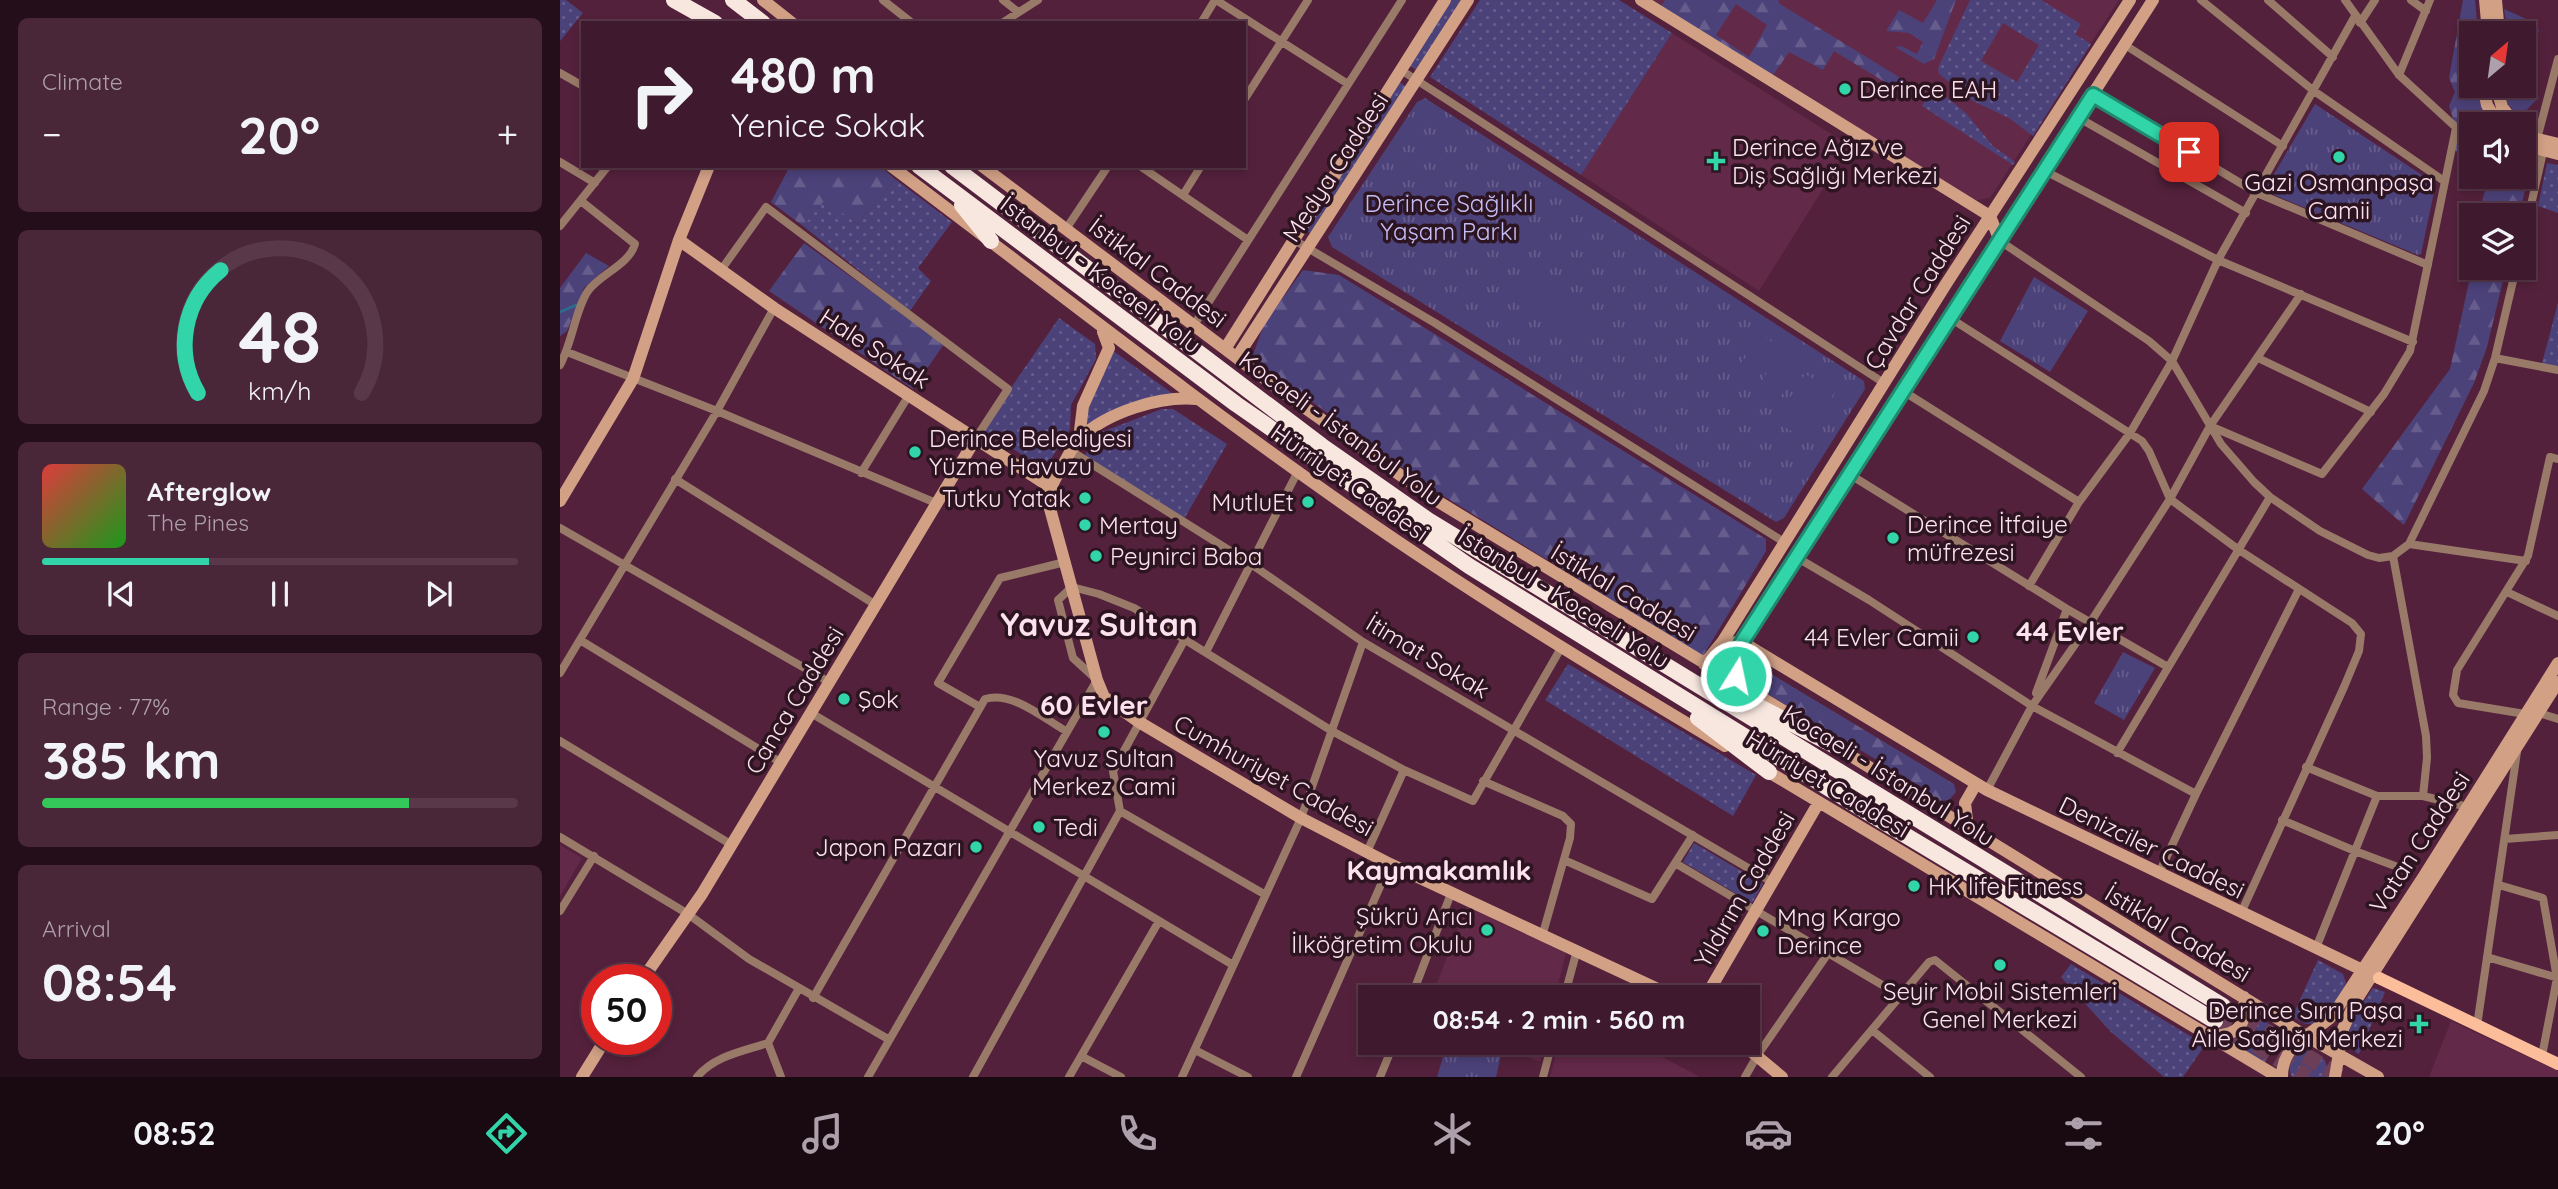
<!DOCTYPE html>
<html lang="en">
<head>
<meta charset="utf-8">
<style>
  body { margin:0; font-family:Quicksand,sans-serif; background:#4a2639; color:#f1f3f6; height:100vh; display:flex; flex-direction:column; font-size:26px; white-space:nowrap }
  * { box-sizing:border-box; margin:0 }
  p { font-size:23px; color:#ada0aa }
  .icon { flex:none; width:38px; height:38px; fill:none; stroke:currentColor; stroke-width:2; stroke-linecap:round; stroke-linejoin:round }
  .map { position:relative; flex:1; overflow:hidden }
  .side { display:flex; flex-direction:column; gap:18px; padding:18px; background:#230e19; width:560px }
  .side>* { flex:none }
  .guide { position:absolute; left:21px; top:21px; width:665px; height:147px; border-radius:0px; box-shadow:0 4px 10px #0003,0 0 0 2px #583849; background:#3f192d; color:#f1f3f6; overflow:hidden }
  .needle { width:46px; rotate:29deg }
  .controls { position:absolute; left:1899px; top:21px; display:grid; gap:14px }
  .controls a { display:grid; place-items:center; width:77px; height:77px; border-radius:0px; background:#3f192d; box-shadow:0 4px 10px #0003,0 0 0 2px #583849; font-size:35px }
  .speed { position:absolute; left:21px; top:964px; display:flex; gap:14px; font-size:35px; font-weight:700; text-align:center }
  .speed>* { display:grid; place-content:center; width:91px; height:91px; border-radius:50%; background:#3f192d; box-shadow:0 4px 10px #0003,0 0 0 2px #583849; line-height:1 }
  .speed .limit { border:10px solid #d22; background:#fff; color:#111 }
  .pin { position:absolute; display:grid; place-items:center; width:60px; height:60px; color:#fff; margin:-30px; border-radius:14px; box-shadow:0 4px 10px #0006 }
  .me { position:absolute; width:77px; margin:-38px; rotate:10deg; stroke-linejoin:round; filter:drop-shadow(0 0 5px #0008) }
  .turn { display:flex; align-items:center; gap:24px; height:147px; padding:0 35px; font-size:32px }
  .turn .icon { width:91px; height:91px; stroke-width:2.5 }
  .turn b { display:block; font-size:49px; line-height:60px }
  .big { font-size:52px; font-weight:800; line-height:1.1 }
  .side .tile { flex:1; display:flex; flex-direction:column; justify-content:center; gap:10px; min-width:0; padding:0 24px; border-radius:10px; background:#4a2639 }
  .side .dial { align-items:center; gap:0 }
  .dial svg { height:182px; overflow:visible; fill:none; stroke:#583849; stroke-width:7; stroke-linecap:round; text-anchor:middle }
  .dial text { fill:#f1f3f6; stroke:none }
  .song { display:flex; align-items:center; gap:21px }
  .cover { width:84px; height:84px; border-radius:10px; background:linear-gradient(135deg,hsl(0 70% 55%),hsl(120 70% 35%)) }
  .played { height:7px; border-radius:4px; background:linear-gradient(90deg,#32d4a9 35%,#583849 35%) }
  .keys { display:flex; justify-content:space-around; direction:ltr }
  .heat { display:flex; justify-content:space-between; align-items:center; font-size:38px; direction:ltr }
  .charge { height:10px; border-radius:5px; background:linear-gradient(90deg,#34c759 77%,#583849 0) }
  .trip { position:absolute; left:798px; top:985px; width:402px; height:70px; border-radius:0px; background:#3f192d; box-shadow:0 4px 10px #0003,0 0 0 2px #583849; font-weight:800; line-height:70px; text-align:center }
  .dock { display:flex; height:112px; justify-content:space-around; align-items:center; background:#190a12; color:#ada0aa }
  .dock .icon { width:49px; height:49px }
  .dock .current { color:#32d4a9 }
  .dock b { font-size:32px; color:#f1f3f6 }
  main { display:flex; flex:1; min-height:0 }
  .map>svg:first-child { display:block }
</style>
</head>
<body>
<main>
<section class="side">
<div class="tile"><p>Climate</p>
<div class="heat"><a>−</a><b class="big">20°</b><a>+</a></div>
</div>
<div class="tile dial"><svg viewBox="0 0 100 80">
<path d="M14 69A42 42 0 1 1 86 69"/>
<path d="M14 69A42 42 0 0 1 24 15" stroke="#32d4a9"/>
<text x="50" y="56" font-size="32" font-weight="700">48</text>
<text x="50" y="72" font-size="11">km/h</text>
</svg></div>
<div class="tile">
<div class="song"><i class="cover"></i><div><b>Afterglow</b><p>The Pines</p></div></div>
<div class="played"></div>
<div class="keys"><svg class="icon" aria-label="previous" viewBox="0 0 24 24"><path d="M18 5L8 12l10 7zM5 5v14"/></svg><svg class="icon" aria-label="pause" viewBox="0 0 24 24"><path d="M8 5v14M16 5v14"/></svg><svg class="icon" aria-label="next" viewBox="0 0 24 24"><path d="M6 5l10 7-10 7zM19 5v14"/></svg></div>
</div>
<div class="tile"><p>Range · 77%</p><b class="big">385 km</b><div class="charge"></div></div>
<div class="tile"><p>Arrival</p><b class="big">08:54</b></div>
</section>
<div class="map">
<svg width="1998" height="1077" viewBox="0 0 1998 1077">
  <defs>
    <pattern id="grass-dots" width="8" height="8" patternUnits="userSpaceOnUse" patternTransform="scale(1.75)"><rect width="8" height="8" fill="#4c427a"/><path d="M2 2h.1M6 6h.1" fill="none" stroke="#675d8d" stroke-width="1.8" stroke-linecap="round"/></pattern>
    <pattern id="forest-firs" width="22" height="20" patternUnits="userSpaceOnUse" patternTransform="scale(1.75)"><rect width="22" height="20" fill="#4c427a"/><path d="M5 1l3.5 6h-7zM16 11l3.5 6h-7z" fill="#675d8d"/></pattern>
    <pattern id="park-tufts" width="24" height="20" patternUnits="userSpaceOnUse" patternTransform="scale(1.75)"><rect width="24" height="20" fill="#4c427a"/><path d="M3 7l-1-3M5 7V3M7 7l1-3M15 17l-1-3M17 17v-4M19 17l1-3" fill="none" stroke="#675d8d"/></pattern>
  </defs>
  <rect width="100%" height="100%" fill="#54213c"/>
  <path fill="#632948" d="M1092 0H1559L1430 198 1413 201Z
    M1112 33 1290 146 1199 291 1021 175Z
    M0 845 22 858 0 896Z
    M907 907 1006 953 995 997 871 998Z
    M1891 1021 1998 1071V1077H1869Z
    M933 1043H985L980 1062Z
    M999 1043H1076L1140 1077H990Z"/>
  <path fill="url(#grass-dots)" fill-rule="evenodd" d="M0 0H6L23 13 0 41Z
    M890 0H901L856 70 849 65Z
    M920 0H1059L1112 33 1021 175 870 77Z
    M1410 0H1481L1521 24 1515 34 1531 44 1473 136 1449 118 1413 101 1379 74 1378 68ZM1443 23 1479 45 1457 82 1421 61Z
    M838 81 847 87 752 234 745 230Z
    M1373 86 1406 113 1433 146 1455 162 1453 165 1362 106Z
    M1987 163 1998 165V213L1978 206Z
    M335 179 392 222 358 268 371 281 350 311 243 226 265 199 297 224Z
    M1998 303V370L1981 367Z
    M499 318 535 344 536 359 511 405 510 429 491 459 479 465 422 430Z
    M549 348 619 398 589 403 519 439 523 406Z
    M602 409H613L667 444 623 521 523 458 539 433Z
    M1008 664 1196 775 1173 816 985 700Z
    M1134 843 1203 884 1192 903 1123 862Z
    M1758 960 1783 974 1786 983C1781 995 1763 1025 1748 1024 1743 1024 1737 1019 1732 1017Z
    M1511 964 1645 1045 1623 1077H1604L1551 1032 1501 977Z
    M1813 988 1825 992 1799 1054C1774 1039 1802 1005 1813 988Z
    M1687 1010 1722 1032 1705 1062 1668 1042C1685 1035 1688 1027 1687 1010Z
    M1744 1049C1759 1051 1772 1061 1765 1077H1732C1726 1065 1732 1054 1744 1049Z"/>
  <path fill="url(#forest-firs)" fill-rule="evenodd" d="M1105 0H1218L1220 4 1357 88 1351 98 1274 51 1263 70 1229 52 1211 78 1101 6ZM1176 4 1207 25 1189 57 1156 35Z
    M1377 0H1396L1374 59 1364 64 1335 47 1341 46 1357 54 1363 42 1349 33 1326 31 1339 10 1363 23Z
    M1903 0H1915L1918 33H1911V86H1917L1919 99 1931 124H1911V157L1891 149 1896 128 1889 106 1895 92 1889 78Z
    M1944 9 1975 23 1979 31 1964 63V33H1948Z
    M1944 86H1959L1979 97 1959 118 1947 103Z
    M1964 153 1970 156 1968 178 1959 215H1918L1929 177H1964Z
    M230 166H320L335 179 297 224 265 200 243 226 211 202Z
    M244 243 384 344 353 389 209 291Z
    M26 253 49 266 24 288 7 331 0 336V288Z
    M1912 268H1946L1927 347 1914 383 1844 525 1802 489 1890 369Z
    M743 270 779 275 1206 539V551L1143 656 869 487 692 358 704 324Z
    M1190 661 1394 784 1396 792 1389 800 1378 801 1368 791 1188 682 1183 678 1182 668Z"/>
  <path fill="url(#park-tufts)" d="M865 98 1304 381 1305 389 1224 518 1216 522 772 247 768 237 857 102Z
    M1755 104 1874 183 1875 187 1861 254 1858 255 1707 192 1706 188Z
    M1474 277 1528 311 1490 372 1440 341Z
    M1563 652 1595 668 1564 720 1534 703Z
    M887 1043H933L943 1047 936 1077H877Z"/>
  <path fill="#4c427a" d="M980 269 1003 284 1004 291 1031 309 1035 317 1021 339 1013 341 958 305 956 297 971 271Z
    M1200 334 1217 346 1195 380 1178 369Z
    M1223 347 1244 360 1215 405 1195 392Z
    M1245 374 1275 392 1245 439 1215 421Z"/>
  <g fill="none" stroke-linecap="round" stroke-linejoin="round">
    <path stroke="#2a6e8b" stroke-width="2.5" d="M0 312 16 305"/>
    <path stroke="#6d3e57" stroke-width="16" stroke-dasharray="16 8" stroke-linecap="butt" d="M1663 1006 1781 1077
      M1655 1021 1748 1077"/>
    <path stroke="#997a69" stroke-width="8" d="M323 0 352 23
      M443 0 458 12
      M656 0 788 84
      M1641 0 1754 91 1884 181
      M1708 0 1773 57
      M1785 0 1839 75 1900 131
      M1851 0 1866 11
      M442 23 478 0
      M641 23 655 0
      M1800 23 1815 0
      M1565 45 1723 146
      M841 70 1324 383
      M0 73 23 86
      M1839 75 1870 0
      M1533 95 1697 193 1868 265
      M684 100 748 0
      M1519 118 1686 213
      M1977 139 1998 59
      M0 162 35 183
      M580 166 688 240
      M1485 171 1658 260 1853 342
      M623 195 641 166
      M0 226 48 166
      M506 229 548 166
      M1964 236 1983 152
      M734 240 875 323 1224 542
      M1440 241 1589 341 1612 361 1661 444 1694 482 1710 497 1760 531 1808 555 1819 558 1833 556 1849 544 1924 391 1935 358 1956 268
      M161 270 206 207 448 389 416 438
      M1390 318 1582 441 1589 451 1610 499
      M634 325 842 0
      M7 352 157 411 376 503
      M1698 358 1811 412
      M1935 358 1998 370
      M0 365C12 343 16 308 28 291 40 274 69 265 75 244L21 201
      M1343 391 1519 502
      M1650 426 1762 474 1824 394 1850 351 1896 128
      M511 451 691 564 803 642 1212 882
      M301 473 349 395
      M1289 474 1507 609 1608 667
      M115 479 316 605
      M1610 499 1679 550 1792 623 1801 634 1799 651 1784 687 1681 913
      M0 528 269 682
      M1849 544 1966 561
      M1833 556 1866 736 1867 758 1863 796
      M1236 557 1309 600 1472 706 1636 794
      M1469 586 1519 502 1570 433 1612 361 1658 260 1795 16
      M1947 592 1998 616
      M625 639 553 771 560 811 704 894
      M20 640 220 762
      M646 652 738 471
      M0 673 157 411 214 308
      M1476 693 1507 609
      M420 707 378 683 440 578 505 562
      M251 713 673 965
      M1979 713 1998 719
      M1965 714 1898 703 1893 695 1897 670 1968 556 1990 457 1998 459
      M0 741 172 845
      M1557 753 1710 497
      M1746 767 1817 796H1863L1908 807
      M923 781 1003 816 1011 824 1010 838 983 933
      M1427 790 1472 706 1530 623 1610 499 1650 426 1741 294
      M1722 820 1795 851 1835 866
      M0 837 128 914 189 959 328 1039
      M1945 839 1998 835
      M807 852 844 770
      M1004 860 1092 899 1133 835
      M1115 863 1341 996
      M1599 873 1636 794 1739 589
      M1939 885 1983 898 1997 978 1982 1056
      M0 911 34 856
      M1756 948 1817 796
      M1927 957 1998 978
      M253 998 425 699C453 691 483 718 506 731
      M851 998 892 891
      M1004 998 1017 950
      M1917 1026 1957 752
      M1312 1030 1370 1077
      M208 1043 221 1077
      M635 1050 688 1077
      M521 1056 561 1077
      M137 1077C154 1056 183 1051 208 1043L238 990
      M308 1077 537 680 513 658 498 600 512 587 539 594 574 608 772 731 844 770 913 801 1001 648
      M413 1077 560 811
      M509 1077 599 921
      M622 1077 741 818 803 642
      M736 1077 830 864
      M820 1077 834 1043
      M983 1077 992 1043
      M1185 1077 1197 1056 1269 952
      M1272 1077 1369 962 1375 960 1521 1077"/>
    <path stroke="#d1a085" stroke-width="12" d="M203 0 232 23
      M1081 0 1430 216 1440 241
      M1925 0 1928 33
      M1936 0 1939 33
      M1923 86 1927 105 1938 124
      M1936 86 1942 107 1955 124
      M1964 131 1977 139 1998 144
      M1964 145 1998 154
      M331 166C484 281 633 399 789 508 911 593 1037 670 1165 746
      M422 166 717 388 877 501 1232 716
      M119 240 214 308 490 487
      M665 349 885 0
      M677 357 908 0
      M636 399C599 396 548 412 520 438 513 445 508 456 503 465 495 479 488 489 489 505L537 680 544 697 579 722 741 818 830 864 1117 998
      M519 439 523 406 549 348 543 332
      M0 501 73 379 119 240 149 166
      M1176 642H1182L1427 790 1819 978
      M1144 664 1163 641 1386 284 1570 0
      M1180 683C1173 668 1174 656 1182 642L1593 0
      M1270 743 1746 1036 1769 1019 1777 1009 1864 876 1998 663
      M1202 768 1718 1077
      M1408 829 1405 803 1416 784
      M82 980 142 894 416 438
      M1145 998 1259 802
      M1648 1036C1677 1036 1688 1027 1684 997
      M1181 1043 1222 1077
      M22 1077 45 1040
      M1722 1077C1722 1058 1731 1046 1746 1036L1818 1077
      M1775 1077 1783 1029 1795 1002 1998 682"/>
    <path stroke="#fcbd9a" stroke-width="12" d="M1819 978 1998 1064"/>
    <path stroke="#f7e7df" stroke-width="16" d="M114 0 155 23
      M173 0 203 23
      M359 166 676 404 909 566 1315 817 1655 1021
      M392 166 762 446 868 520 1663 1006
      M402 205 431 241
      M1165 689 1275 746
      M1138 718 1209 772"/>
  </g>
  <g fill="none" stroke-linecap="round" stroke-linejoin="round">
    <g stroke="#208a6e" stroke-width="18">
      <path id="route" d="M1176 676 1174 660 1182 642 1533 95 1629 152"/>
    </g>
    <use href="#route" stroke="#32d4a9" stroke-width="12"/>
  </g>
  <g fill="#32d4a9" stroke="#2c1420" stroke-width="2.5">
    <circle cx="1285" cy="89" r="7"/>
    <circle cx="1779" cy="157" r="7"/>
    <path d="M1152.5 150.5h7v7h7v7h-7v7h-7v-7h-7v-7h7z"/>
    <circle cx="355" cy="452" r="7"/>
    <circle cx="525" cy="498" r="7"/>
    <circle cx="748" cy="502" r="7"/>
    <circle cx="525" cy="525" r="7"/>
    <circle cx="1333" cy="538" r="7"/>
    <circle cx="536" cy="556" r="7"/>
    <circle cx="1413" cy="637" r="7"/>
    <circle cx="284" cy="699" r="7"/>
    <circle cx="544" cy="732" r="7"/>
    <circle cx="479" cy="827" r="7"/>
    <circle cx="416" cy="847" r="7"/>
    <circle cx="1354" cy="886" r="7"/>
    <circle cx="927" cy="930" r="7"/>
    <circle cx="1203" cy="931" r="7"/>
    <circle cx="1440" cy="965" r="7"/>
    <path d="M1855.5 1013.5h7v7h7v7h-7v7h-7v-7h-7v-7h7z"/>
  </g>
  <g text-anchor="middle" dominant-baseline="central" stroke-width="7" stroke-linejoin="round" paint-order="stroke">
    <g font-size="24" fill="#fde1ed" stroke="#2c1420" text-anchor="start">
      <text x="1299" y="89">Derince EAH</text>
      <text x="1172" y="147">Derince Ağız ve<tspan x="1172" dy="28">Diş Sağlığı Merkezi</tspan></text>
      <text x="1779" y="182" text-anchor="middle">Gazi Osmanpaşa<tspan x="1779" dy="28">Camii</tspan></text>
      <text x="369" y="438">Derince Belediyesi<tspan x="369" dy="28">Yüzme Havuzu</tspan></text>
      <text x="511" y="498" text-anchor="end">Tutku Yatak</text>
      <text x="734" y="502" text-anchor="end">MutluEt</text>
      <text x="1347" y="524">Derince İtfaiye<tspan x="1347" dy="28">müfrezesi</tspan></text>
      <text x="539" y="525">Mertay</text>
      <text x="550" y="556">Peynirci Baba</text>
      <text x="1399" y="637" text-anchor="end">44 Evler Camii</text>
      <text x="298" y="699">Şok</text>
      <text x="544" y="758" text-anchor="middle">Yavuz Sultan<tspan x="544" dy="28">Merkez Cami</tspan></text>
      <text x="493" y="827">Tedi</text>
      <text x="402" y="847" text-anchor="end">Japon Pazarı</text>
      <text x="1368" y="886">HK life Fitness</text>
      <text x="913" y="916" text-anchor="end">Şükrü Arıcı<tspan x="913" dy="28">İlköğretim Okulu</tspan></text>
      <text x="1217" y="917">Mng Kargo<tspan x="1217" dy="28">Derince</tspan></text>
      <text x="1440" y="991" text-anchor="middle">Seyir Mobil Sistemleri<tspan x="1440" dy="28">Genel Merkezi</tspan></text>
      <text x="1843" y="1010" text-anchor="end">Derince Sırrı Paşa<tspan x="1843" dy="28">Aile Sağlığı Merkezi</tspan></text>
    </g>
    <g font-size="24" fill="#fde1ed" stroke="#2c1420">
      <text transform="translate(775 167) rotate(-57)">Medya Caddesi</text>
      <text transform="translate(598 272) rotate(37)">İstiklal Caddesi</text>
      <text transform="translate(541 274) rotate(37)">İstanbul - Kocaeli Yolu</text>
      <text transform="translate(1357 292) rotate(-58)">Çavdar Caddesi</text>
      <text transform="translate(315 348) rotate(33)">Hale Sokak</text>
      <text transform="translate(781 428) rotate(36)">Kocaeli - İstanbul Yolu</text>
      <text transform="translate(790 482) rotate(35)">Hürriyet Caddesi</text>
      <text transform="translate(1064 592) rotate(31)">İstiklal Caddesi</text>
      <text transform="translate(1004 597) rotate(32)">İstanbul - Kocaeli Yolu</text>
      <text transform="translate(868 656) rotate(31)">İtimat Sokak</text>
      <text transform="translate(234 700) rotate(-59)">Canca Caddesi</text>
      <text transform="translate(714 775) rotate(29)">Cumhuriyet Caddesi</text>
      <text transform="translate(1329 775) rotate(32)">Kocaeli - İstanbul Yolu</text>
      <text transform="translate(1268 783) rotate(31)">Hürriyet Caddesi</text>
      <text transform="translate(1859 842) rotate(-57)">Vatan Caddesi</text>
      <text transform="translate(1592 847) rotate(26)">Denizciler Caddesi</text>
      <text transform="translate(1184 889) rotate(-60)">Yıldırım Caddesi</text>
      <text transform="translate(1618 933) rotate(31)">İstiklal Caddesi</text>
    </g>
    <g font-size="24" fill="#c4bdf6" stroke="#2c1420">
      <text x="889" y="203">Derince Sağlıklı<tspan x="889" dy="28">Yaşam Parkı</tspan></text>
    </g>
    <g font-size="28" font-weight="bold" fill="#fde1ed" stroke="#2c1420">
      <text x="1510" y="630">44 Evler</text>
      <text x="534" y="704">60 Evler</text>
      <text x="879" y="869">Kaymakamlık</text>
    </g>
    <g font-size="32" font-weight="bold" fill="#fde1ed" stroke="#2c1420">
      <text x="539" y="624">Yavuz Sultan</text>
    </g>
  </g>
</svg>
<div class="controls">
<a><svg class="needle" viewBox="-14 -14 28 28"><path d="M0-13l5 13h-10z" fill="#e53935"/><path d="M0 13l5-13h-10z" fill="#ada0aa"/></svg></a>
<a><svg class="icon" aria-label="sound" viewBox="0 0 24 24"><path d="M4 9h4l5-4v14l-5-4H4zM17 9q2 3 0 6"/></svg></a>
<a><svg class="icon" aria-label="layers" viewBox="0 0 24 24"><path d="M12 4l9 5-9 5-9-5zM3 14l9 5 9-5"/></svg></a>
</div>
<div class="speed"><div class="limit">50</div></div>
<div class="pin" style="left:1629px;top:152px;background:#d93025"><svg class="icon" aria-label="arrive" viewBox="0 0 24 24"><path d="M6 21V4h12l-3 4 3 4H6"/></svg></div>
<svg class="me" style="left:1176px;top:676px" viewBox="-20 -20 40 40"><circle r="17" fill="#32d4a9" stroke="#fff" stroke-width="3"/><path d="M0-11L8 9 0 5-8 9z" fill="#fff"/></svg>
<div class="trip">08:54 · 2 min · 560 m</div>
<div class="guide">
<div class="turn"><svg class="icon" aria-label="right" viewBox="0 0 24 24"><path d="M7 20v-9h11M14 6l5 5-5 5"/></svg><div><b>480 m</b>Yenice Sokak</div></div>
</div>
</div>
</main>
<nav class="dock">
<b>08:52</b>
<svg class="icon current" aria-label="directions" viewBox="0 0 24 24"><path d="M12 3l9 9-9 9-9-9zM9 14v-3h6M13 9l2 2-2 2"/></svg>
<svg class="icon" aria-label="music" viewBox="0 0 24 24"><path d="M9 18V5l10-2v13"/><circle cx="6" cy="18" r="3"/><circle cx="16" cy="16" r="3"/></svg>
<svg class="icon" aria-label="phone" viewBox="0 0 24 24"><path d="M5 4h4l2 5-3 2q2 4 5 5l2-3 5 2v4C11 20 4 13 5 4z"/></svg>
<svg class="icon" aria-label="climate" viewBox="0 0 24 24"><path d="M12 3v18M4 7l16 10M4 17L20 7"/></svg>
<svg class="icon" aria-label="car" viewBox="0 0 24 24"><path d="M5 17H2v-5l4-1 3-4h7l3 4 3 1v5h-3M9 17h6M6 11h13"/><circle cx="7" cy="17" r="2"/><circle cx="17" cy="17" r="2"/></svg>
<svg class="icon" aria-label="filters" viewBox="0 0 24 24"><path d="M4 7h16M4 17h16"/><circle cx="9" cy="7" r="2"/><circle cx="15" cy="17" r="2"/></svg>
<b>20°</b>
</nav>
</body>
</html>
